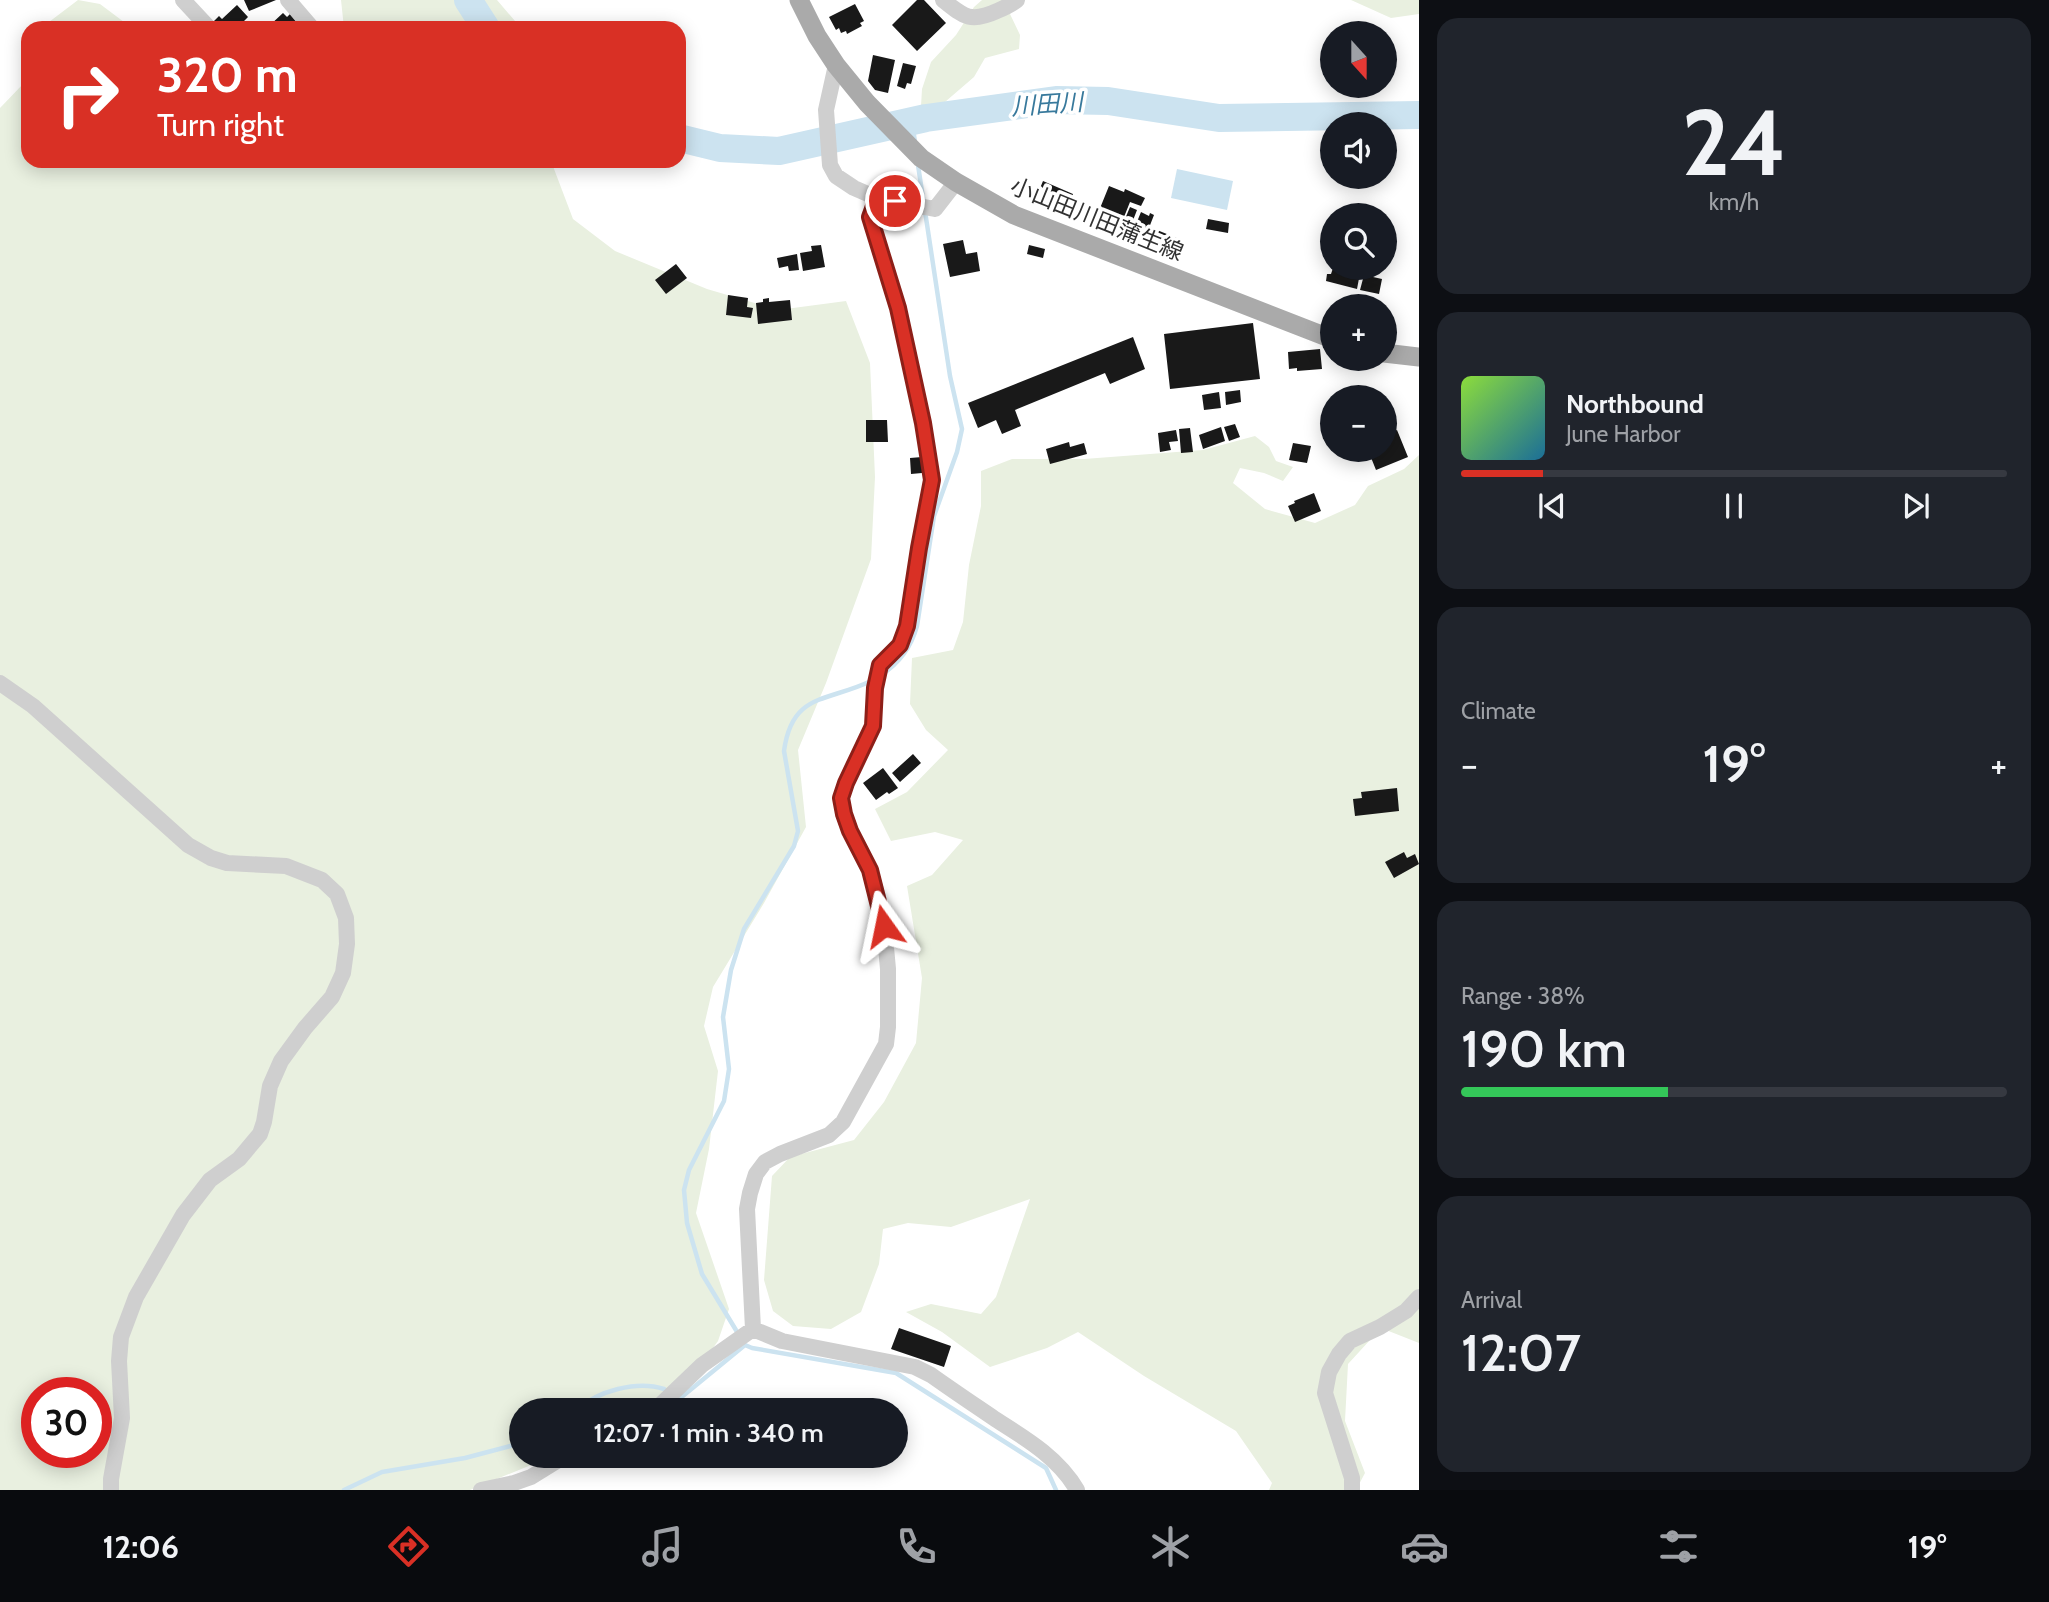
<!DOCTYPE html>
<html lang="en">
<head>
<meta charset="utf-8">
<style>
  body { margin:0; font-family:Cabin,"Noto Sans JP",sans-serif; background:#20242c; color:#f1f3f6; height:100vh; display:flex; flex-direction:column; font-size:26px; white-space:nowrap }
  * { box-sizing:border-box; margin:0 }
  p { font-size:23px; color:#9ea1a6 }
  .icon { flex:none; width:38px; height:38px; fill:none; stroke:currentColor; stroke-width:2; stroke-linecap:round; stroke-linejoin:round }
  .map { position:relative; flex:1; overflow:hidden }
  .sheet { display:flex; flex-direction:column; gap:18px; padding:18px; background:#0d0f14; width:630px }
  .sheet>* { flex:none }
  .hud { position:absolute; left:21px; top:21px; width:665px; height:147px; border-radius:21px; box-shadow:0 4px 18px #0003; background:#d93025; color:#fff; overflow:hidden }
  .needle { width:46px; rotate:159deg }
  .tools { position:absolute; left:1320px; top:21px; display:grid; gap:14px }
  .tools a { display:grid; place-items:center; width:77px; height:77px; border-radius:50%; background:#171b24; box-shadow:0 4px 18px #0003; font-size:35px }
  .speed { position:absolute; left:21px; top:1377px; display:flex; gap:14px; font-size:35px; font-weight:700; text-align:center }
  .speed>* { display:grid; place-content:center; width:91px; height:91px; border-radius:50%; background:#171b24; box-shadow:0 4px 18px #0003; line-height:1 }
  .speed .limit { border:10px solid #d22; background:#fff; color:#111 }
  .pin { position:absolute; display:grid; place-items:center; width:60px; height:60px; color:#fff; margin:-30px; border:4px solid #fff; border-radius:50%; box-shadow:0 2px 7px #0007 }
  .me { position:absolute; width:77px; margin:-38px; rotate:348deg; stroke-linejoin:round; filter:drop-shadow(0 0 5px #0008) }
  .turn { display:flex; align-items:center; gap:24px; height:147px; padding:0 21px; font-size:32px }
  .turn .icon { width:91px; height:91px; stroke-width:2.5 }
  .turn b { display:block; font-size:49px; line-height:60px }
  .big { font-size:52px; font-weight:600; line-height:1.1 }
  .sheet .card { flex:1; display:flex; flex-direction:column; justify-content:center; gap:10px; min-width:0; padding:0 24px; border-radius:21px; background:#20242c }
  .sheet .dial { align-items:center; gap:0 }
  .dial b { font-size:91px; line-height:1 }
  .song { display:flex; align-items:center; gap:21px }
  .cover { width:84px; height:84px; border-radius:10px; background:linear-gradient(135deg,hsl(90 70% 55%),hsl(200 70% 35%)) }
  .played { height:7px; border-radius:4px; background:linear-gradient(90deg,#d93025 15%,#363941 15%) }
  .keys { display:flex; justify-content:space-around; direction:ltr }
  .heat { display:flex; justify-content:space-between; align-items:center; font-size:38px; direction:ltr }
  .charge { height:10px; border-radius:5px; background:linear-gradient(90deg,#34c759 38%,#363941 0) }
  .trip { position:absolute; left:509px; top:1398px; width:399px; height:70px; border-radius:35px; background:#171b24; box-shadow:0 4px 18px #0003; font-weight:600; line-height:70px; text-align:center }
  .tab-bar { display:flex; height:112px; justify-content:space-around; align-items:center; background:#090b0e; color:#9ea1a6 }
  .tab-bar .icon { width:49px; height:49px }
  .tab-bar .selected { color:#d93025 }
  .tab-bar b { font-size:32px; color:#f1f3f6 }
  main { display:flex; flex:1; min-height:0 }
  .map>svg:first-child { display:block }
</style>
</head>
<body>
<main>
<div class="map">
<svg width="1419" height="1490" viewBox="0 0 1419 1490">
  <rect width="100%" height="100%" fill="#fff"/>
  <path fill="#e9f0e0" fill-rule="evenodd" d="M78 0 100 4 132 28H44L49 22Z
    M341 0H497L521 28H344Z
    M982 0H1018L1010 14 1020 35 1019 49 985 58 974 77 938 108 921 106 922 89 931 62 956 35 974 7Z
    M1351 0H1419V14L1391 18Z
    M28 60V161H551L573 219 615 251 707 289 778 310 846 301 870 363 875 477 871 559 826 683 798 750 806 827 764 903 713 987 704 1026 718 1071 709 1149 696 1213 729 1309 718 1341 676 1399 651 1410H522V1456H553L470 1490H0V108L23 84ZM37 1393H96V1452H37Z
    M1255 436 1269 447 1276 461 1293 467 1283 481 1264 473 1240 468 1233 483 1265 509 1315 523 1355 505 1368 486 1404 469 1419 455V1343L1381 1328 1348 1364 1345 1421 1365 1473 1356 1490H1269L1272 1483 1236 1431 1144 1376 1078 1332 1047 1348 990 1367 942 1332 906 1312 931 1304 981 1314 996 1297 1030 1199 951 1227 908 1223 883 1229 879 1264 861 1312 831 1329 793 1326 773 1311 764 1280 772 1176 790 1157 854 1140 884 1102 916 1043 922 978 907 886 932 875 963 840 935 832 891 841 875 809 907 792 948 750 926 730 910 704 912 658 953 650 963 622 969 565 981 506V471L1012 459H1084L1203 450Z"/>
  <path fill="#cce3f0" d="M1177 169 1233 181 1227 210 1171 198Z"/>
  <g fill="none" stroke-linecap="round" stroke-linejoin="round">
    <path stroke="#cce3f0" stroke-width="4.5" d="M912 121 915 142
      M881 675C900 663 911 648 917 626L934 516 957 452 962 429 950 376 918 165
      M745 1345 752 1348 896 1373 1046 1468 1056 1490
      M678 1400 745 1345 702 1274 687 1223 684 1190 689 1170 724 1101 729 1069 723 1017 731 970 744 929 794 846 798 831 784 751C792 692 828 702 871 681
      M577 1410C597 1391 637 1380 664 1389
      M344 1490 382 1472 465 1458 522 1443"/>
    <path stroke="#cce3f0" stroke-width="28" d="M468 0 486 28
      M679 138 720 148 779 151 926 118 1056 100 1108 101 1219 118 1419 115"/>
  </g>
  <path fill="#191919" d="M244 0H276L249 11Z
    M917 0H924L946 23 917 51 892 25Z
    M855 4 864 21 860 23 862 26 847 34 846 31 841 33 839 28 836 30 829 17Z
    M237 5 248 17 237 28H219L213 22 219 16 222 19Z
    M283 13 287 17 290 14 296 21 288 28H271L269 26Z
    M873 55 895 60 888 93 875 90 868 81Z
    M903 63 916 66 911 84 907 83 905 89 897 86Z
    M1043 181 1073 194 1069 205 1077 208 1071 220 1034 203Z
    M1109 186 1124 192 1125 189 1145 198 1141 206 1130 202 1116 237 1092 228Z
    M1130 207 1137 210 1125 241 1117 238Z
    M1141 212 1149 216 1150 213 1154 215 1145 238 1132 234Z
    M1208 219 1229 223 1228 233 1206 229Z
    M1157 230 1184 241 1179 253 1174 251 1170 258 1149 250Z
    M963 240 966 254 977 252 980 271 950 277 943 244Z
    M821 245 825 267 803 271 800 253 812 251 811 246Z
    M1029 245 1045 249 1043 258 1027 254Z
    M797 254 799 270 789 271 788 266 779 268 777 258Z
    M676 264 687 278 666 294 655 280Z
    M1333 268H1357L1356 272 1360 273 1357 289 1326 281 1327 274H1331Z
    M1364 275 1382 279 1379 294 1360 290Z
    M728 295 748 298 747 307 753 308 751 318 726 315Z
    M769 298V302L790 300 792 320 758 324 756 303 763 302V299Z
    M1253 323 1260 379 1170 389 1164 334Z
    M1133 337 1145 369 1110 384 1105 373 1015 410 1021 426 1002 434 996 420 978 428 968 403Z
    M1320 349 1322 369 1297 371V368L1289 369 1288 352Z
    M1240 390 1241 402 1226 405 1225 392Z
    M1219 392 1221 408 1204 410 1202 395Z
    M866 420H887L888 442H866Z
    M1235 424 1240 437 1229 441 1224 427Z
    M1221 427 1225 441 1203 449 1199 435Z
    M1190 428 1193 452 1181 453 1179 429Z
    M1176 430 1178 441 1169 442 1171 450 1160 452 1158 433Z
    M1397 430 1408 457 1376 470 1368 450H1384V435Z
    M1069 442 1070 447 1084 443 1087 454 1050 464 1046 449Z
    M1293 443 1311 446 1307 463 1289 460Z
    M922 457V473L911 474 910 458Z
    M1314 493 1321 511 1295 522 1288 506 1295 503 1294 501Z
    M913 754 921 763 900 782 892 773Z
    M883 768 898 788 889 794 887 792 876 800 863 783Z
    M1397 788 1399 811 1355 816 1353 799 1362 798 1361 792Z
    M1404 852 1407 858 1415 854 1419 864 1394 878 1385 862Z
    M899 1328 951 1346 944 1367 891 1349Z"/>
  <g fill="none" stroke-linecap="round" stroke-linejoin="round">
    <path stroke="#cfcfcf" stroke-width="16" d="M183 0 209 28
      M288 0 312 28
      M943 0C964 17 971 23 997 11 1004 8 1011 5 1017 0
      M836 65 826 110 830 165 836 176 854 188 877 198
      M956 182 935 209 877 198 870 217 898 308 923 423 932 479 919 548 907 626 899 645 880 665 875 688 873 726 846 783 841 798 844 815 850 831 870 870 878 897 884 926 888 969V1027L886 1044 843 1122 829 1135 780 1154 765 1162 756 1174 750 1193 747 1209 753 1329 782 1341 915 1367 931 1375C952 1390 973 1404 995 1419 1025 1438 1059 1458 1077 1490
      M0 683 33 706 188 845 211 858 227 863 286 866 322 880 337 894 346 918 347 944 343 973 332 997 305 1028 281 1061 270 1086 264 1122 260 1134 239 1159 210 1180 183 1215 136 1297 121 1337 119 1361 122 1418 111 1479V1490
      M655 1410 702 1365 753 1329
      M481 1490 514 1483 531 1477 565 1456
      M1352 1490V1478L1325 1393 1329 1372 1339 1354 1350 1341 1380 1327 1406 1311 1419 1297"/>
    <path stroke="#aaa" stroke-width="19" d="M799 0 817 36 836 65 867 103 921 158 956 182 1014 215 1332 339
      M1384 353 1419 357"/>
  </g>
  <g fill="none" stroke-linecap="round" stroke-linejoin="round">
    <g stroke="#8d1f18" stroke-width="18">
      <path id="route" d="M884 926 870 870 850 831 844 814 841 798 846 783 873 726 875 688 880 665 900 645 907 626 919 548 932 480 923 423 898 308 870 217 877 198 895 201"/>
    </g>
    <use href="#route" stroke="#d93025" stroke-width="12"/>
  </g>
  <g text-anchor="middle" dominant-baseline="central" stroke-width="7" stroke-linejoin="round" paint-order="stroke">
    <g font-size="23" fill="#323232" stroke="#fff">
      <text transform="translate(1097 219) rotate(22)">小山田川田蒲生線</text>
    </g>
    <g font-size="24" font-style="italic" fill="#38799c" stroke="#fff">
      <text transform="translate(1047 104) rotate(-4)">川田川</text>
    </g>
  </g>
</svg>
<div class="tools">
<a><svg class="needle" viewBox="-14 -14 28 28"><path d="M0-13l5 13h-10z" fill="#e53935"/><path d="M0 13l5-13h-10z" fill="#9ea1a6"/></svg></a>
<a><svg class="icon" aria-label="sound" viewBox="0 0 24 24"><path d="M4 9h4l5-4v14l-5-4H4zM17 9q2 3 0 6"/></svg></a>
<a><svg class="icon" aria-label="search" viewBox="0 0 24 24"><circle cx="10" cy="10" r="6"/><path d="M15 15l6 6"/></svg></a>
<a>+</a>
<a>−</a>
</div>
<div class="speed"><div class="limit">30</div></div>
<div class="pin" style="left:895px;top:201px;background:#d93025"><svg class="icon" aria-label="arrive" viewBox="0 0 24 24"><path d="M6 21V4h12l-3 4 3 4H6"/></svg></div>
<svg class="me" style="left:884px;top:926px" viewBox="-20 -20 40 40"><path d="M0-17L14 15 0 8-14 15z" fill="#d93025" stroke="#fff" stroke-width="4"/></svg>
<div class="trip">12:07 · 1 min · 340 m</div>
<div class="hud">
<div class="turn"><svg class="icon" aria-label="right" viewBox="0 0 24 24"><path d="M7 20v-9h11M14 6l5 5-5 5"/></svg><div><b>320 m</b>Turn right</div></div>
</div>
</div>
<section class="sheet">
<div class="card dial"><b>24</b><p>km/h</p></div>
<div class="card">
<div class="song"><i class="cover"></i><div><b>Northbound</b><p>June Harbor</p></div></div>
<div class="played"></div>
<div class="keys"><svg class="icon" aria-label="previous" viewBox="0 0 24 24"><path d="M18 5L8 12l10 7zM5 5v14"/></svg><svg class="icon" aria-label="pause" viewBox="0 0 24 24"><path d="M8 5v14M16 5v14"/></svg><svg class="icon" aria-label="next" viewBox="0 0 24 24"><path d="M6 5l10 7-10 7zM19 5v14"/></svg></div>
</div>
<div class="card"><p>Climate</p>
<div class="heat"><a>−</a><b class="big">19°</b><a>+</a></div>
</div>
<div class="card"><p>Range · 38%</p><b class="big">190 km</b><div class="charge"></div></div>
<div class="card"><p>Arrival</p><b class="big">12:07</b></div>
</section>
</main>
<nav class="tab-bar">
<b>12:06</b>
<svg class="icon selected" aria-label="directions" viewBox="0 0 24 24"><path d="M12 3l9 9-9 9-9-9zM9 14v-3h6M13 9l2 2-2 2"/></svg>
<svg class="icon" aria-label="music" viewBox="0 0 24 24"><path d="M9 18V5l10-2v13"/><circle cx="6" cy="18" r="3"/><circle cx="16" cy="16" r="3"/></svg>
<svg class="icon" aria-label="phone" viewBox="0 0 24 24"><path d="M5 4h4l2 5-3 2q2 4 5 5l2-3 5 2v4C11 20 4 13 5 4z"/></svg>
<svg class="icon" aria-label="climate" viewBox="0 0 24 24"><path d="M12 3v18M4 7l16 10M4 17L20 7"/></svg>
<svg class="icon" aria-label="car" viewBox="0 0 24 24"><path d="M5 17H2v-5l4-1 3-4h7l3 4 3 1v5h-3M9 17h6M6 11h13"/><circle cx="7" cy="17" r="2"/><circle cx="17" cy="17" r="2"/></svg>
<svg class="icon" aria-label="filters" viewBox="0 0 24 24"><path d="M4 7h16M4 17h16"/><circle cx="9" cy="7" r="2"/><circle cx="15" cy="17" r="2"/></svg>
<b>19°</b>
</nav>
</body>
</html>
